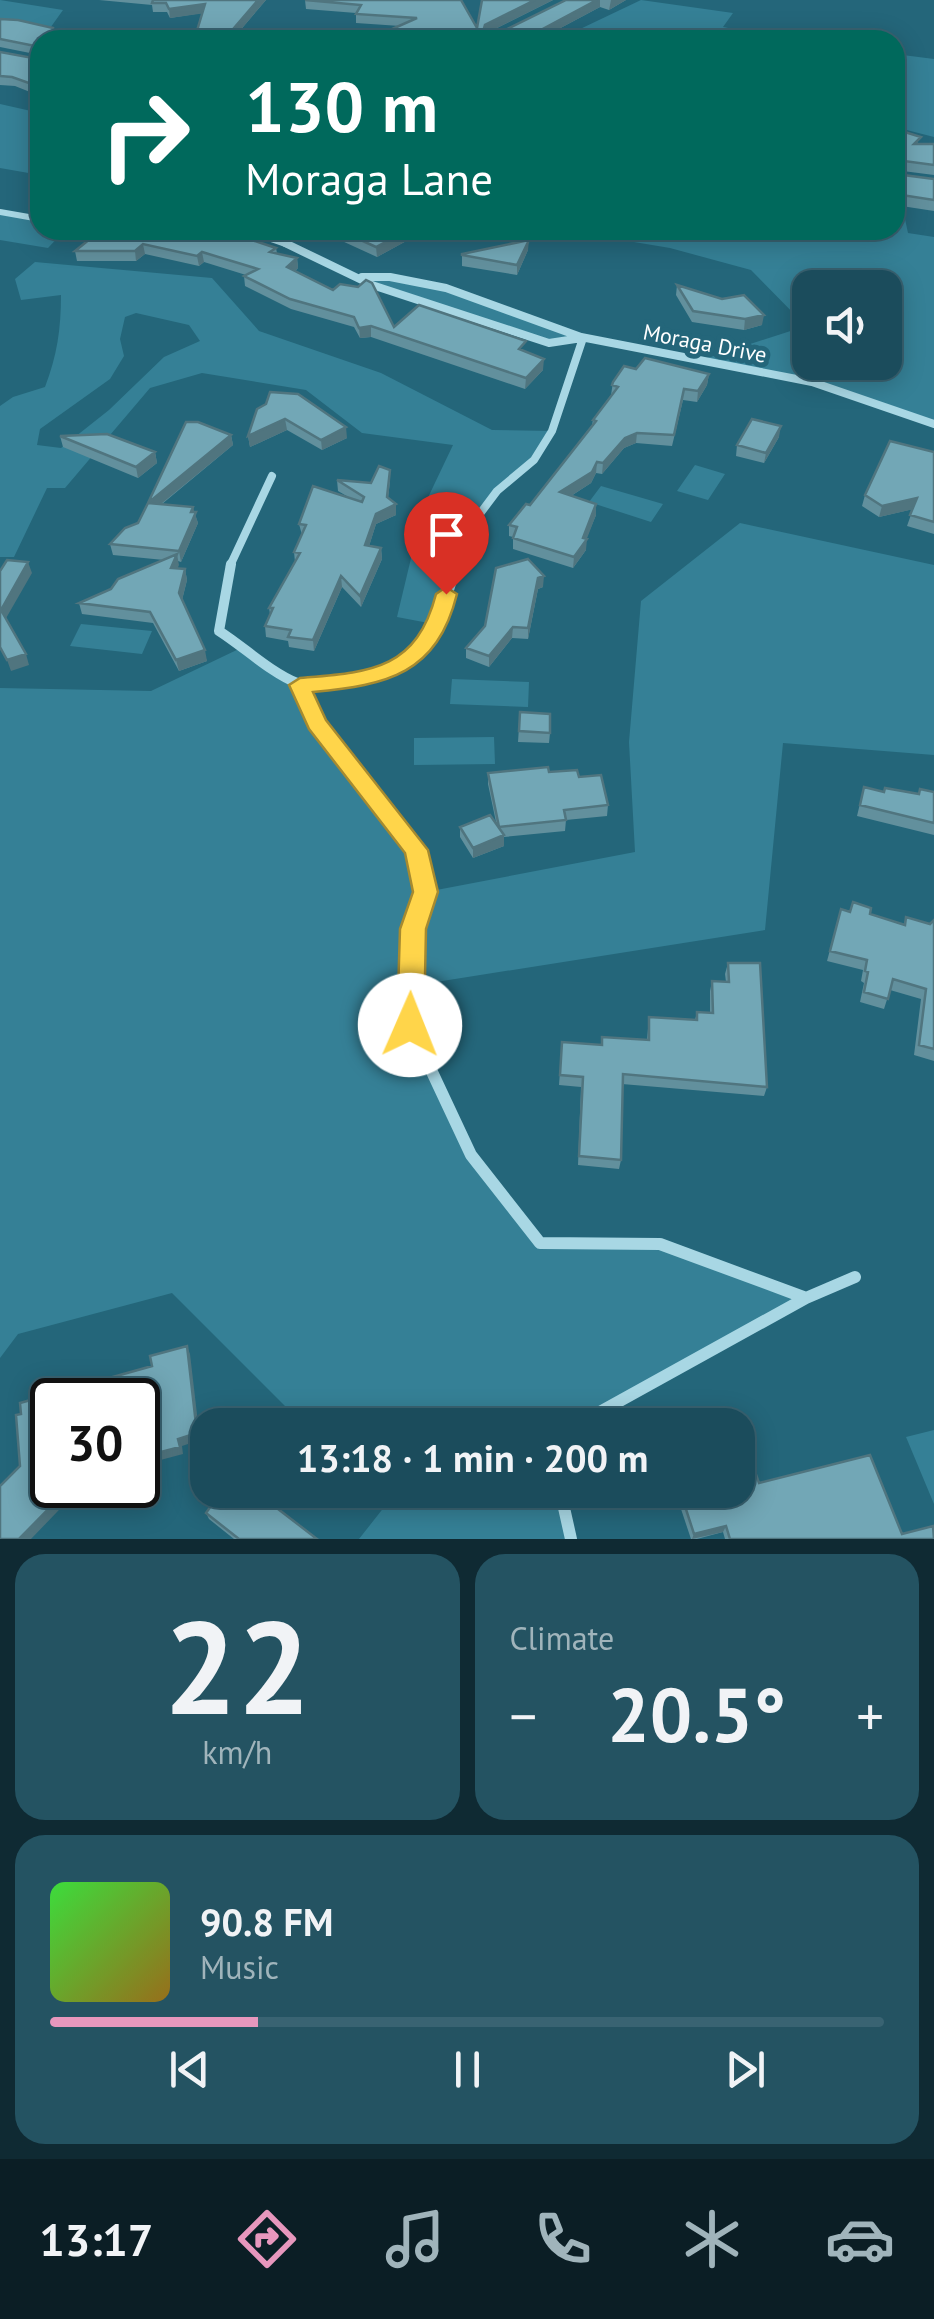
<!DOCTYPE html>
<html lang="en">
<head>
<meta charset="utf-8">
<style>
  body { margin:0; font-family:"PT Sans",sans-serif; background:#245362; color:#f1f3f6; height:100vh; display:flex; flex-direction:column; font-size:38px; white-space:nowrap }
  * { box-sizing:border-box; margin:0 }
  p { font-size:32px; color:#a0b4bb }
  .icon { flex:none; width:55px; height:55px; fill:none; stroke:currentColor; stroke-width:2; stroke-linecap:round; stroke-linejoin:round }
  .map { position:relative; height:1539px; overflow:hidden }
  .side { display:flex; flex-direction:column; gap:15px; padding:15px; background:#0f2a33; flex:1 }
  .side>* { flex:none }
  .guide { position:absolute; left:30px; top:30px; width:875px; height:210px; border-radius:30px; box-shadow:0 5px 25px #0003,0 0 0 2px #396372; background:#00695c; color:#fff; overflow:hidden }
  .controls { position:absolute; left:792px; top:270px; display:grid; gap:20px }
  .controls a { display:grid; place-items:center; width:110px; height:110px; border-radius:20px; background:#1b4c5c; box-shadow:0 5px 25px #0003,0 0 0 2px #396372; font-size:50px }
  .speed { position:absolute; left:30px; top:1378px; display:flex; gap:20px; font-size:50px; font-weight:700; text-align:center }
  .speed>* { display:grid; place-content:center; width:130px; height:130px; border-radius:50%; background:#1b4c5c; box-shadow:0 5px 25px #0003,0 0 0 2px #396372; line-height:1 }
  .speed .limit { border:5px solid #111; border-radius:15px; background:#fff; color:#111 }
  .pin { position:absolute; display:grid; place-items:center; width:85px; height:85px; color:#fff; margin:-102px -42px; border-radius:50% 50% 50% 0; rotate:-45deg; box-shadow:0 0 10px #0007 }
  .pin .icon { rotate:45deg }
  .me { position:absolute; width:110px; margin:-55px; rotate:1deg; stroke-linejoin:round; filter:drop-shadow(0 0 8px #0008) }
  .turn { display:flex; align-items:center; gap:35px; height:210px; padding:0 50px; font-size:45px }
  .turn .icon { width:130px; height:130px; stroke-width:2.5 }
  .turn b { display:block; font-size:70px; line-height:85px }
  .big { font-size:75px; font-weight:700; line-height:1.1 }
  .side .tile { flex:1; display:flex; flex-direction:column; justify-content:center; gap:15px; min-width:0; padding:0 35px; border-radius:30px; background:#245362 }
  .side .dial { align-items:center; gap:0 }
  .dial b { font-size:130px; line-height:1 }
  .song { display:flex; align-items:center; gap:30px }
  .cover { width:120px; height:120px; border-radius:15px; background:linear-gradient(135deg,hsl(120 70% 55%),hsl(40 70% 35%)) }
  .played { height:10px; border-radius:5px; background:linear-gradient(90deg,#e797bd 25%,#396372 25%) }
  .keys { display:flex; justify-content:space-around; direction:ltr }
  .heat { display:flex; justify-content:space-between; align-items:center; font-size:55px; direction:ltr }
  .side .tiles { flex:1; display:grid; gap:15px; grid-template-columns:1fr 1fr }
  .tile:last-child { grid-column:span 2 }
  .trip { position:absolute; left:190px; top:1408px; width:565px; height:100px; border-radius:30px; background:#1b4c5c; box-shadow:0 5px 25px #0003,0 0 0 2px #396372; font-weight:700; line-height:100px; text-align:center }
  .tabs { display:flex; height:160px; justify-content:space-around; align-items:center; background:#0b1e25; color:#a0b4bb }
  .tabs .icon { width:70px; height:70px }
  .tabs .selected { color:#e797bd }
  .tabs b { font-size:45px; color:#f1f3f6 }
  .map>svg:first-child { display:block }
</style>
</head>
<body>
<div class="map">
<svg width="934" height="1539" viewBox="0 0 934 1539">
  <rect width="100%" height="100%" fill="#24667a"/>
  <path fill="#358096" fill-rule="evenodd" d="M0 0 63 10 48 31 0 26Z
    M641 0 733 13 723 27 792 40H557Z
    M895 54 934 59V137L895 127Z
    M0 104 40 113V175L0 168Z
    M0 212 40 219V230H65L48 248 0 240Z
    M895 217 905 219 908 233 934 237V428L814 382 701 360 806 326 751 270 670 248 562 230H895ZM810 288H885V362H810Z
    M35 262 212 278 259 331 381 373 492 430 552 431C529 467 494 490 470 526 453 552 447 595 439 625L397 617 423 508 453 445 362 433 306 390 202 373 150 388 65 488H47L14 557H0V406L13 397 45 387C57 356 61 329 61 295L21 300 15 279ZM136 313 189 325 200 341 164 357 109 410 61 448 37 445 40 429 110 379 124 356 120 339 125 317Z
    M362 277 427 284 583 338 549 343 468 318Z
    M695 465 725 474 708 500 677 491Z
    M601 486 663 504 651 522 589 502Z
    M740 523 934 565V755L783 743 765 930 411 986V1025L471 1155 540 1243 660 1244 806 1298 585 1425H304L172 1293 18 1334 0 1358V688L151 691 243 647 300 685 317 723 417 850 426 892 635 852 629 742 641 601Z
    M81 624 152 631 142 654 70 646Z
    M452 679 529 682 528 707 450 704Z
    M494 737 495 764 414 765V738Z
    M934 1430V1504L906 1437Z
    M369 1490H560L571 1539H359L385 1506Z"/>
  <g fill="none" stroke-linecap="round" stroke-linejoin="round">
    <path stroke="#a8d7e4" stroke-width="6" d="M0 212 40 219
      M245 230 291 246"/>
    <path stroke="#a8d7e4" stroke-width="8" d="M285 243 372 285 549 343 582 338
      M362 277H390L446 288 581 337 812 382 934 424
      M230 566 272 476
      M457 566 467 531 497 491 534 460 552 431 583 338"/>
    <path stroke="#a8d7e4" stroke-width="10" d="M231 564 219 631C244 647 270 672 297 683 309 688 330 683 344 681 424 675 437 631 457 564
      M300 685 317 723 417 850 426 892 413 929 411 987"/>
    <path stroke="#a8d7e4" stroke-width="12" d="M411 985 410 1025 471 1155 540 1243 660 1244 806 1298 855 1277
      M585 1425 589 1418 806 1298
      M560 1490 571 1539"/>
  </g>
  <path fill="#62909d" d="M99 0H266L232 40H197L196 34 202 13 170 18 167 12H153L152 5Z
    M305 0H461L477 28 482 0H553L485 34V35L491 37 566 0H626L609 10 600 7 538 40H384L383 33 400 26 356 23V13L306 9Z
    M0 19 55 35 40 40V55L0 47Z
    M0 52 38 59 40 57V96L15 86 0 85Z
    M895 129 920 144H934V175L895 170Z
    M895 172 896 174 934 179V211L895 205Z
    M318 230H410V239L377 257Z
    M95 235 230 240 276 248 277 253 297 258 298 268 295 271 394 327 526 352 543 370 525 389 371 337 360 338 354 327 291 309 245 286 244 276 246 275 204 262 199 266 145 254 136 261H77L75 251Z
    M528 250 517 275 462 266V254Z
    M677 285 722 299 762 325 744 330 692 322 676 295Z
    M636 369 709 374 707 385 697 402 683 400 672 446 636 443 624 448 602 474 596 473 591 483 571 496 596 515 586 539V550L573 568 513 549V537L509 536V525L530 505 592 425 593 420 611 395 613 382Z
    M257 409 347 438 322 450 287 430 250 447 248 436Z
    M231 435 233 445 162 504 194 512 198 523 181 562 178 561V569H185L187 580 182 600 207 661 179 671 153 623 82 614 79 603 111 589 164 560 113 555 110 544 138 523Z
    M60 436 155 452 157 463 138 478 63 447Z
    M779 437 764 463 736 456 737 445Z
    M934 452V534L907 526 913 509 879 517 862 506 865 495Z
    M337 480 371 483 390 481 388 498 396 504V515L376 524 369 546 381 548 382 559 361 607 342 587 314 651 289 647 288 641 266 637 265 626 270 614 269 608 295 562 294 552 302 535 299 524 350 498 338 491Z
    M496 568 543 587 538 589 528 639 512 638 489 667 466 658V648L485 626Z
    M520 712 550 733 549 743 518 742Z
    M549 772 579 777 608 805 607 816 566 820 565 831 504 837V846L473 858 460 837V827L496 822 488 784V773Z
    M864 787 884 792 918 794 920 789 934 792V835L857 816Z
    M841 909 870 914 904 924 906 917 930 924 934 920V1061L914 1055 921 999 890 990 884 1009 860 1002 864 983 861 981 863 970 827 961Z
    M728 963 767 1087 764 1096 622 1084 621 1160 619 1169 578 1165 581 1087 559 1085 562 1042 601 1045 647 1040 649 1017 695 1020 697 1012 710 1013V991L712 981 726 982 725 974Z
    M759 1483 902 1534 934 1539H725L723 1532 697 1539H691L680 1506 683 1500 710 1493 709 1490H738Z
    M289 1490 274 1506 317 1539H234L209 1519 206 1513Z"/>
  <path fill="#50757f" d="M258 0H266L232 40H228V35Z
    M535 0H553L485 34 483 40 482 35 485 25Z
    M597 0H600V7L538 40H522Z
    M611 0H626L609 10Z
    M205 4 206 13 170 18 169 9Z
    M408 230H410V239L377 257 376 247Z
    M529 240 528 250 517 275V265Z
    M143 244 145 254 136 261 135 251Z
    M202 252 204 262 199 266 197 256Z
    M297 258 298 268 288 277 287 267Z
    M764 315 762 325 744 330 745 319Z
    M371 326V337L360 338 359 328Z
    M544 359 543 370 525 389 526 378Z
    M709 374 707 385 697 402 698 391Z
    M285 419 287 430 250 447 248 436Z
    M781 426 779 437 764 463 766 453Z
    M346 427 347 438 322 450 321 440Z
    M637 433 636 443 624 448 602 474 603 463 625 438Z
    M231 435 233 445 150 513 148 503Z
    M155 452 157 463 138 478 136 467Z
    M597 462 596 473 591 483 560 503V492Z
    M917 498 914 509 879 517 882 506Z
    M396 504V515L376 524 366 556 365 545 376 514Z
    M596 504V515L586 541 587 539 586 550 573 568 574 557 583 538Z
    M193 507 198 523 181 562 179 551Z
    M381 548 382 559 361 607 360 596Z
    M177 554 179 565 173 579 171 568Z
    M28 562 32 573 5 620 1 610Z
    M185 569 187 580 181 604 179 593Z
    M341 576 342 587 314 651 313 640Z
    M544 576 543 587 538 589 528 639V628L538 578Z
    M513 627 512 638 489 667V656Z
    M205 650 207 661 179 671 176 660Z
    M26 654 29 665 11 671 7 660Z
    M504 835V846L473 858V848Z
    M187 1346 190 1354 200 1440 182 1446 183 1454 138 1466V1458L178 1439Z
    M72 1485H83L31 1539H19Z
    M280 1490H289L271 1508 269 1502Z
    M726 1526 723 1532 692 1539 694 1534Z"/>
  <path fill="#72a7b6" stroke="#50757f" stroke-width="2.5" d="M153 0H258L228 35 196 34 205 4 169 9 166 3H152Z
    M305 0H461L477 28 482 0H535L485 25 482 35 491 37 566 0H597L522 40H384L383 33 417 18 356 14 361 5Z
    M0 19 18 20 53 28 52 35 74 40H40V47L0 39Z
    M0 52 38 59 40 57V87L12 77 0 76Z
    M895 129 921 137 914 144H934V165L897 160 895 163Z
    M895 172 896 174 934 179V200L895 194Z
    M97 230H179L201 235 212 230 230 240 237 235 276 248 270 252 297 258 287 267 333 290 340 284 358 287 366 280 372 283 394 327 419 305 526 341 519 349 544 359 526 378 371 326 359 328 354 317 290 299 244 276 258 269 202 252 197 256 143 244 135 251H75L95 235Z
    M339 230H408L376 247Z
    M529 240 517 265 462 255V254Z
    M677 285 722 299 744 295 764 315 745 319 693 311Z
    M645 358 709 374 698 391 684 389 674 435 637 433 625 438 603 463 597 462 592 472 560 492 596 504 583 538 587 539 574 557 513 538 517 527 509 525 526 504 530 505 596 421 593 420 618 387 612 385 613 382 624 366 636 369Z
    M270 392 298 394 346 427 321 440 285 419 248 436 257 409 266 404Z
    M752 419 781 426 766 453 737 445Z
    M186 422H198L231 435 148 503Z
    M107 434 155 452 136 467 60 436Z
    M890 441 934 452V522L910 515 917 498 882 506 865 495Z
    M379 466 390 470 387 497 396 504 376 514 365 545 381 548 360 596 341 576 313 640 288 637 291 630 265 626 273 608H269L300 553 294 552 306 525 299 524 313 486 362 502 364 497 337 480 371 483Z
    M148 503 193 507 191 512H196L179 551 110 544 125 528 138 523Z
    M177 554 171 568 185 569 179 593 205 650 176 660 150 612 79 603 111 589 118 579Z
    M528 559 544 576 538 578 528 628 513 627 489 656 466 648 485 626 496 568Z
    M7 560 28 562 1 610 26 654 7 660 0 647V571Z
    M520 712 550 714V733L519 731Z
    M548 767 549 772 577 770 579 777 601 775 608 805 564 810 566 820 499 827 488 773Z
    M864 787 884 792 885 788 919 794 920 789 934 792V823L860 805Z
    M490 815 504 835 473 848 460 827Z
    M853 902 871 908 870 914 905 925 906 917 930 924 934 920V1049L919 1045 926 989 893 979 888 999 864 992 868 972 865 971 867 960 830 951 841 909 850 912Z
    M728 963H760L767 1087 623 1074 621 1160 579 1156 583 1077 560 1075 562 1042 602 1045V1037L649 1040V1017L697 1020V1012L713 1013 712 981 729 982Z
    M187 1346 197 1433 178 1439 180 1447 138 1458V1400H52V1485H72L19 1539H0V1486L20 1466 16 1415 21 1414 20 1403 152 1366 150 1356Z
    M738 1430H740L759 1483 870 1455 902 1534 933 1526 934 1539H730L726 1526 694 1534 683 1500 715 1491V1490H738Z
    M222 1490H280L269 1502 317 1539H239L206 1513Z"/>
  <path fill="#ffd54a" stroke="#a68a30" stroke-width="2.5" d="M446 587 457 594C437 674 388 685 313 692L326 720 428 850 438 892 426 929 424 1025 420 1033 410 1036 401 1033 397 1025 400 929 413 892 405 853 309 729 289 685 300 678C369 672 416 671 436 594Z"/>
  <g text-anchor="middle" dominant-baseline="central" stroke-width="10" stroke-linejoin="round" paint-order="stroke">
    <g font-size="22" fill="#fff" stroke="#24667a">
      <text transform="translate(705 343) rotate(11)">Moraga Drive</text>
    </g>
  </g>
</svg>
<div class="controls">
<a><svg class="icon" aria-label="sound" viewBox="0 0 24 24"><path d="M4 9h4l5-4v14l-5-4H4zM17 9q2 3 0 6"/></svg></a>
</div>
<div class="speed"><div class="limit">30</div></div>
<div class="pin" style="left:446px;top:594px;background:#d93025"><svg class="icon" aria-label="arrive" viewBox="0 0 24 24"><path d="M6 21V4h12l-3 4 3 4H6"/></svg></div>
<svg class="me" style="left:410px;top:1025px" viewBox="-20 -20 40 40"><circle r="19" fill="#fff"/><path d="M0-13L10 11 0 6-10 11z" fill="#ffd54a"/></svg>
<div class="trip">13:18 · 1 min · 200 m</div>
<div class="guide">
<div class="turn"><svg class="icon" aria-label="right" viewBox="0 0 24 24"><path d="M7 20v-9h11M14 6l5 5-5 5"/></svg><div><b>130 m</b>Moraga Lane</div></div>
</div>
</div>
<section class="side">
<div class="tiles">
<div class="tile dial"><b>22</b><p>km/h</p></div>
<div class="tile"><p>Climate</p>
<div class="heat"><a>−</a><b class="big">20.5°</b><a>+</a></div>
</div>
<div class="tile">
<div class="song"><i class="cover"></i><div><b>90.8 FM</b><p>Music</p></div></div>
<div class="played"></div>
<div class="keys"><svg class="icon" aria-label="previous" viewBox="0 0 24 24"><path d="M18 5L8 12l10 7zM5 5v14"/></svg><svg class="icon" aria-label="pause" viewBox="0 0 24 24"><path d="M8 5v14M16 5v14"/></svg><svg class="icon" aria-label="next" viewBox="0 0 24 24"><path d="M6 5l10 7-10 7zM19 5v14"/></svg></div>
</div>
</div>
</section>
<nav class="tabs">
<b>13:17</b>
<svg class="icon selected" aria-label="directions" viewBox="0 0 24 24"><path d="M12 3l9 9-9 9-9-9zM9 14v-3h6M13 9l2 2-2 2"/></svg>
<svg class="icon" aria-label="music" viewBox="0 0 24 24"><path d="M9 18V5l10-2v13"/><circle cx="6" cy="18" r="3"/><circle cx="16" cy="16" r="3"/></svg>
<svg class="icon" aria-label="phone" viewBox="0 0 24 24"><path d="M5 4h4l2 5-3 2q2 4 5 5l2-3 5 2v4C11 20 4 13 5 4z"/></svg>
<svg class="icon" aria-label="climate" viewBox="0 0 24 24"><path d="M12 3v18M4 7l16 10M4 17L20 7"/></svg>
<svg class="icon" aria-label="car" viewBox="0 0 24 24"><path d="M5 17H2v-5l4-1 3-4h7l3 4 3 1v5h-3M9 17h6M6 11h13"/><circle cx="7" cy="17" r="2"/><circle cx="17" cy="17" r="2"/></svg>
</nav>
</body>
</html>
